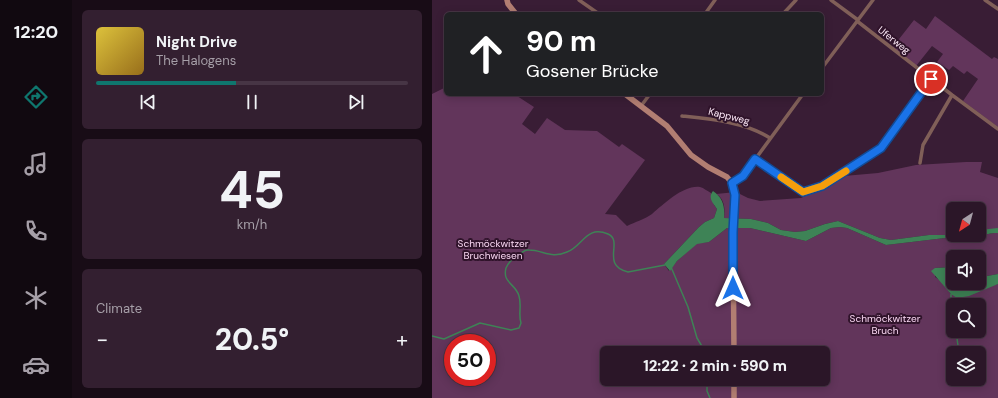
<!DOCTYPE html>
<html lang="en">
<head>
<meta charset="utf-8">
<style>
  body { margin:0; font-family:"DM Sans",sans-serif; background:#331f30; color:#f1f3f6; height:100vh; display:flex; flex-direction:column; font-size:15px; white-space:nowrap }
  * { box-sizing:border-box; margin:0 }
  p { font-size:13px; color:#a69fa8 }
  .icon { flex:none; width:22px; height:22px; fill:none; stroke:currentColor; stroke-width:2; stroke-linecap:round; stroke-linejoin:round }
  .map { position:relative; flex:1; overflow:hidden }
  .panel { display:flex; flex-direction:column; gap:10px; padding:10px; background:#180c16; width:360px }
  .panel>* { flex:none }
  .top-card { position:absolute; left:12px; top:12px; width:380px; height:84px; border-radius:6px; box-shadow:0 2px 10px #0003,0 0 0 1px #473545; background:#202124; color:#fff; overflow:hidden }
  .needle { width:26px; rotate:216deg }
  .controls { position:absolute; left:514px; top:202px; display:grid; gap:8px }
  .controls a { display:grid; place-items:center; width:40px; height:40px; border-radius:6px; background:#2b1628; box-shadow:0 2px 10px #0003,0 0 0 1px #473545; font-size:20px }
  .speed { position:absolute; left:12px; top:334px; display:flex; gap:8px; font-size:20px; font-weight:700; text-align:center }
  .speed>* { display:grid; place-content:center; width:52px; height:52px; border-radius:50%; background:#2b1628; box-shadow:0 2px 10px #0003,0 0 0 1px #473545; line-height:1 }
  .speed .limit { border:6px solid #d22; background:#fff; color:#111 }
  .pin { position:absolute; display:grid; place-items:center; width:34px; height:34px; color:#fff; margin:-17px; border:2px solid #fff; border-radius:50%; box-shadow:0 1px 4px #0007 }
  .me { position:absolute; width:44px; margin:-22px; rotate:0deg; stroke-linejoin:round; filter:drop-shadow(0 0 3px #0008) }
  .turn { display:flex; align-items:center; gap:14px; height:84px; padding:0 16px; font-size:18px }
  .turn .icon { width:52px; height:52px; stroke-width:2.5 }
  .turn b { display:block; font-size:28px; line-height:34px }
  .big { font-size:30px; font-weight:800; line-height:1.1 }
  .panel .widget { flex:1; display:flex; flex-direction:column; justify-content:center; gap:6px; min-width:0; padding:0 14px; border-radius:6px; background:#331f30 }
  .panel .dial { align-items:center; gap:0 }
  .dial b { font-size:52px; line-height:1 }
  .song { display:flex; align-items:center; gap:12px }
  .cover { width:48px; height:48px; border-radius:6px; background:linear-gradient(135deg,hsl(50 70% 55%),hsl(40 70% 35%)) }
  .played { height:4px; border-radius:2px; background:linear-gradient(90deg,#0f766e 45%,#473545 45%) }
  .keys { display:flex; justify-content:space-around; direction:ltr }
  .heat { display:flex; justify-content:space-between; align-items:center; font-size:22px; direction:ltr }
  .trip { position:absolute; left:168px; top:346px; width:230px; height:40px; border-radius:6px; background:#2b1628; box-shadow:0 2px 10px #0003,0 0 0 1px #473545; font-weight:800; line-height:40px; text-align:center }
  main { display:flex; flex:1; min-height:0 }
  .tab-bar { display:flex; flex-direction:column; width:72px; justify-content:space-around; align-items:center; background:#110910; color:#a69fa8 }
  .tab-bar .icon { width:28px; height:28px }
  .tab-bar .current { color:#0f766e }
  .tab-bar b { font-size:18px; color:#f1f3f6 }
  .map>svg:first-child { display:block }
</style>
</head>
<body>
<main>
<nav class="tab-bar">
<b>12:20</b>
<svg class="icon current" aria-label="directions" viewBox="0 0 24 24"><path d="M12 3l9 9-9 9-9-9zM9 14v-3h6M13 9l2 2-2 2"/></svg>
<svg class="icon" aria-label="music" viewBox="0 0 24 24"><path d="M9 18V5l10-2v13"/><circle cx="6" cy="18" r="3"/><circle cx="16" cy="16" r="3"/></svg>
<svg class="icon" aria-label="phone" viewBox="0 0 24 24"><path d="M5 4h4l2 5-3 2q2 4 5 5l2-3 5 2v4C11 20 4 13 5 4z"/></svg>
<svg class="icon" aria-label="climate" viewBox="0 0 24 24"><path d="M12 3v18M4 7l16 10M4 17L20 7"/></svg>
<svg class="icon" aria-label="car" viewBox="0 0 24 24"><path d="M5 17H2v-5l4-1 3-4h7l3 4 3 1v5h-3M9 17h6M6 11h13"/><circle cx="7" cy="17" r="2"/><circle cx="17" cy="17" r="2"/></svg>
</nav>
<section class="panel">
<div class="widget">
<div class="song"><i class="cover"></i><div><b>Night Drive</b><p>The Halogens</p></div></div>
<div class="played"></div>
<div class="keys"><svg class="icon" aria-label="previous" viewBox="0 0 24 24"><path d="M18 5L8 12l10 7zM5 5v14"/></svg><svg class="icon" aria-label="pause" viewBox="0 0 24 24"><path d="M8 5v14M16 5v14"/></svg><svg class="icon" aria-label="next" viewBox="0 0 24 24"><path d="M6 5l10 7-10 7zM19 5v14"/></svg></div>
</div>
<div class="widget dial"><b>45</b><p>km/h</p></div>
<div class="widget"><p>Climate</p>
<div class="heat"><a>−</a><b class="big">20.5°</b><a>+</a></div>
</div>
</section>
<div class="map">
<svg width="566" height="398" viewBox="0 0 566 398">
  <rect width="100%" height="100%" fill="#391d35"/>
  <path fill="#62355b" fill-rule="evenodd" d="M503 16 560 59 562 57 566 59V127L531 101 546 79 535 71 532 74 521 66 517 70 505 62 511 54 500 46 484 66 460 48 482 20 494 29Z
    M14 87V94H82L102 107 90 124 103 134 115 118 133 130 165 131 187 147 190 144 213 160 173 214 184 215 195 226C203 222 213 219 220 214 232 204 251 185 268 187 272 188 275 191 279 193L282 205 285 209 282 218 273 222 267 227 232 264 237 271 245 261 265 243 277 242 295 228H318L374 241 399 228 408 227 415 228 454 245 513 238 530 242C537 238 559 232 566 233V274L555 276 547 272V257H521V267L503 268V277L509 281 519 294 566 284V398H0V94ZM521 305H547V331H521ZM21 343H55V377H21ZM175 353H391V379H175ZM521 353H547V379H521Z
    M534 162H550L548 172 566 178V228L565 229 547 230V209H521V235H529L525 236 497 235 459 240 448 238 406 221 393 224 373 231 363 232 349 230 336 223 319 219 292 218C293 209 293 199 284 194L304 192 316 198 328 201 369 198 399 184 412 176 446 173 484 165Z"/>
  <path fill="#3e8356" d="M281 191C291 198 293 206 292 218L319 219 336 223 349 230 363 232 373 231 393 224 406 221 448 238 459 240 497 235H547V230L566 228V233C559 232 537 238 530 242L513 238 454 245 415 228 408 227 399 228 374 241 318 228H295L277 242 265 244 245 261 238 271 232 264 267 227 273 222 282 218 285 209C282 204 275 198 281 191Z
    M521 267V283H547V272L555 276 566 274V284L537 296 525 298 519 294 499 271 503 268Z"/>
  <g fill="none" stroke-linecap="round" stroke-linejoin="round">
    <path stroke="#3e8356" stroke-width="1.5" d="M239 267 256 307 265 338 274 353
      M519 294V304L521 317
      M524 331 527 353
      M0 336 12 339 48 323 79 330 87 328 89 323C86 314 90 306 87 296 84 284 70 283 74 268 76 264 79 259 84 257 88 254 92 249 97 250 111 250 119 259 135 252 151 246 154 225 176 234 192 241 168 265 196 272L233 265
      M275 379V391L278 398"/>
    <path stroke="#805f58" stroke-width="3.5" d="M147 0 167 14
      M399 0 426 20
      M553 0 566 9
      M273 14 283 0
      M351 14 364 0
      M425 21 520 95 566 129
      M390 68 441 0
      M209 106 218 94
      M250 116C279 119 313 122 338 138
      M323 159 371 192 390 186 449 148 499 79
      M488 163 491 145 520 95
      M300 183 311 176 371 94"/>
    <path stroke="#b27e72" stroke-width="5.5" d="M75 0 76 4 84 14
      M193 94 235 126 259 155 276 167 295 177 300 183 303 195 301 232 302 353
      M302 379V398"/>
  </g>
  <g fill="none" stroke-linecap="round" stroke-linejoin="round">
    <g stroke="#114b97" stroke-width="10">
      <path id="route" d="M301 288V232L303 195 300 183 311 176 323 159 371 192 390 186 449 148 499 79"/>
    </g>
    <use href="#route" stroke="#1a73e8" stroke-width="7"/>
    <path stroke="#f59e0b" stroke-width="7" d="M349 177 371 192 390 186 414 171"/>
  </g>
  <g text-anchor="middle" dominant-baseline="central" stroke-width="4" stroke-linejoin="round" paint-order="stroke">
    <g font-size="10" fill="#feeaf9" stroke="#2f132a">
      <text transform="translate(462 40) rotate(38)">Uferweg</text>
      <text transform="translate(297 116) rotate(14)">Kappweg</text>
    </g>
    <g font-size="10" fill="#fad8f3" stroke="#2f132a">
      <text x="61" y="243">Schmöckwitzer<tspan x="61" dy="12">Bruchwiesen</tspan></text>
      <text x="453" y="318">Schmöckwitzer<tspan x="453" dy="12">Bruch</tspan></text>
    </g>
  </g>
</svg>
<div class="controls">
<a><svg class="needle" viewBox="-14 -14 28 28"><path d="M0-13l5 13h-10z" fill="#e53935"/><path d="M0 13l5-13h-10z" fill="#a69fa8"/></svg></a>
<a><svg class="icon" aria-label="sound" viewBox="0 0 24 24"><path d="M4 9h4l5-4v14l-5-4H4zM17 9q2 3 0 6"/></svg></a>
<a><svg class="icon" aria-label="search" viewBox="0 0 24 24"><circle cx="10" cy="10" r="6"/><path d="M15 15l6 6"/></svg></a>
<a><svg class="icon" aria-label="layers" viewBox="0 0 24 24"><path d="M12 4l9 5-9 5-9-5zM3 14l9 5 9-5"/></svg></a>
</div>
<div class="speed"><div class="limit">50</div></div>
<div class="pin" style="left:499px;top:79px;background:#d93025"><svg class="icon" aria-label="arrive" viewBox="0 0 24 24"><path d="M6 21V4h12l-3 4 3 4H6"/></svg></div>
<svg class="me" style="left:301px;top:288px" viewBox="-20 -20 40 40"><path d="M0-17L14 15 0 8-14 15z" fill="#1a73e8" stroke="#fff" stroke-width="4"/></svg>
<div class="trip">12:22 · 2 min · 590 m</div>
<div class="top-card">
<div class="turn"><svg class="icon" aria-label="ahead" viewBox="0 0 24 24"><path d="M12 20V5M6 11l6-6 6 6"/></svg><div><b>90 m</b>Gosener Brücke</div></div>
</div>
</div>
</main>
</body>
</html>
